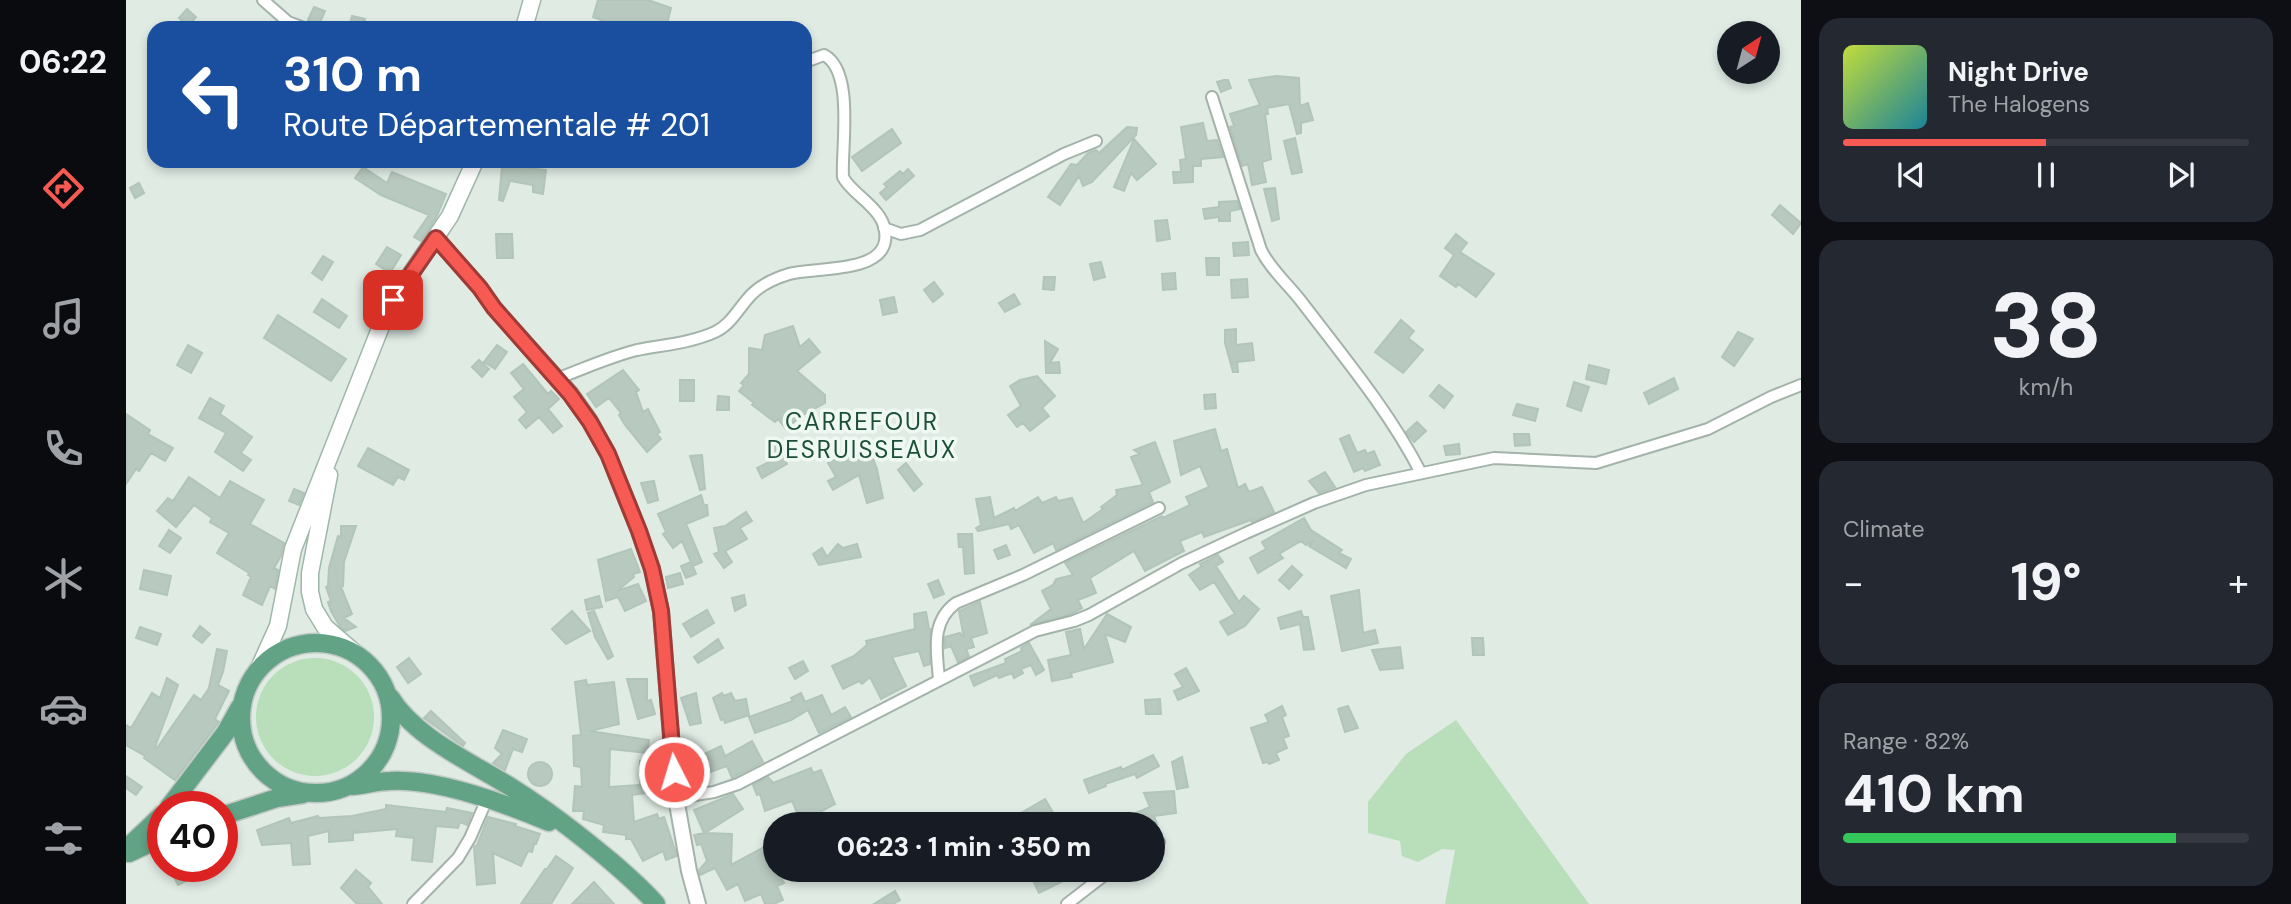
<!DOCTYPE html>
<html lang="en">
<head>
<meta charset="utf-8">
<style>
  body { margin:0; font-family:"DM Sans",sans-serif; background:#242831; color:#f1f3f6; height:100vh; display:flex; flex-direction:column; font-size:26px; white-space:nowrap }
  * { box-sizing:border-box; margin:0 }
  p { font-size:23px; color:#9ea1a6 }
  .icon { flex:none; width:38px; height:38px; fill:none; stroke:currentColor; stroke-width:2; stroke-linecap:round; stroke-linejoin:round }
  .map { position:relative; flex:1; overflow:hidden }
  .details { display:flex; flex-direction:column; gap:18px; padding:18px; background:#0d0f14; width:490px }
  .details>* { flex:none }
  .banner { position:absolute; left:21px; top:21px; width:665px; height:147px; border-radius:21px; box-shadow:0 4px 10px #0003; background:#1a4fa0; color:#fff; overflow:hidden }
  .needle { width:46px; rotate:36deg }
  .buttons { position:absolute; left:1591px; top:21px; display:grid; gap:14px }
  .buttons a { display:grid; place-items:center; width:63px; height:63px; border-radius:50%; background:#171b24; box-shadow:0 4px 10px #0003; font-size:35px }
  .speed { position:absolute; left:21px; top:791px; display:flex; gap:14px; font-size:35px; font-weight:700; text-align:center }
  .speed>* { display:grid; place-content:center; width:91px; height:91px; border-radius:50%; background:#171b24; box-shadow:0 4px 10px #0003; line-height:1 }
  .speed .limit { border:10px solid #d22; background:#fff; color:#111 }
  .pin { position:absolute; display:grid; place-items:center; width:60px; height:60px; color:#fff; margin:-30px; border-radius:14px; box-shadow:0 4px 10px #0006 }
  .me { position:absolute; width:77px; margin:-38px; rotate:355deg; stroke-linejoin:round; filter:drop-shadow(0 0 5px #0008) }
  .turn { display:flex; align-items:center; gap:24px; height:147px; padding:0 21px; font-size:32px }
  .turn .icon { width:91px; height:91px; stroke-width:2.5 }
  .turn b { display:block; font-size:49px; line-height:60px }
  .big { font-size:52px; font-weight:800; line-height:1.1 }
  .details .card { flex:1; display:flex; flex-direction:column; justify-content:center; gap:10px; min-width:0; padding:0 24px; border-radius:21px; background:#242831 }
  .details .dial { align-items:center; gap:0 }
  .dial b { font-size:91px; line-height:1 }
  .song { display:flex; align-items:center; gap:21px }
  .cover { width:84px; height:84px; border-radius:10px; background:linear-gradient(135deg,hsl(70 70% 55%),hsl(190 70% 35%)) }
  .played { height:7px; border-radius:4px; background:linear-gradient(90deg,#f75a52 50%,#363941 50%) }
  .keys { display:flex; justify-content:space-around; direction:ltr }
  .heat { display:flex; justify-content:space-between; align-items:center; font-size:38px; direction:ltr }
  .charge { height:10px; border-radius:5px; background:linear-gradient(90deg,#34c759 82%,#363941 0) }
  .trip { position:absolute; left:637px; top:812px; width:402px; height:70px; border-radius:35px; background:#171b24; box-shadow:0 4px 10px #0003; font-weight:800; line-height:70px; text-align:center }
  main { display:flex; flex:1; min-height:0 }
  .menu { display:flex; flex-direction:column; width:126px; justify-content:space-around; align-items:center; background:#090b0e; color:#9ea1a6 }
  .menu .icon { width:49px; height:49px }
  .menu .current { color:#f75a52 }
  .menu b { font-size:32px; color:#f1f3f6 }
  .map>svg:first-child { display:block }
</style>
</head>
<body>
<main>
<nav class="menu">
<b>06:22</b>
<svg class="icon current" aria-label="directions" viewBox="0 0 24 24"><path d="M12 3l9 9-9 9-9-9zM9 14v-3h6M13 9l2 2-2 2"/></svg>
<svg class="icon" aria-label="music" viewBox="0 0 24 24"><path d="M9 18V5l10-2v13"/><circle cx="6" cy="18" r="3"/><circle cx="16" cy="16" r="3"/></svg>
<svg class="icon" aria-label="phone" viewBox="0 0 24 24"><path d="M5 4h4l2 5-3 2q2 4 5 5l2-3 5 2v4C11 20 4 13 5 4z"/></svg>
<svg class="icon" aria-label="climate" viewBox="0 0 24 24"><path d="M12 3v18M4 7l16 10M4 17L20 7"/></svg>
<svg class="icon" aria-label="car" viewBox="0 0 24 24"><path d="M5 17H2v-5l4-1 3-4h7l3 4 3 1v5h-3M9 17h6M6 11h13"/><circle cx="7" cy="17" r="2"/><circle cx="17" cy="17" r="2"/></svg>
<svg class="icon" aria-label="filters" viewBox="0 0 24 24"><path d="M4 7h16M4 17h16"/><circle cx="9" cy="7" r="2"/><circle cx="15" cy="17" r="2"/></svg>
</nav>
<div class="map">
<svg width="1675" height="904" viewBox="0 0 1675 904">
  <rect width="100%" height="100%" fill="#e0ebe4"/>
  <path fill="#b8deba" d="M130 717a59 59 0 1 1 118 0a59 59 0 1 1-118 0Z
    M1330 720 1463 904H1319L1329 850 1316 849 1292 862 1276 856 1274 841 1242 833V802L1280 754Z"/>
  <path fill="#b8c9bf" stroke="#b2c5ba" stroke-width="2" d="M472 0H522L545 8 540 28H498L467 17Z
    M188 7 199 11 193 25 182 20Z
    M61 9 70 17 62 26 53 18Z
    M226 16 239 19 237 28H223Z
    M1150 76 1173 78 1174 106 1182 103 1187 120 1175 123V133L1171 134 1163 104 1141 108 1142 114H1139L1145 159 1136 162 1140 182 1126 185 1122 164 1116 166 1104 127 1108 126 1104 114 1134 105 1123 80Z
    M1098 80H1102L1105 88 1095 92 1091 82Z
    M1077 123 1081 141 1091 140 1097 157 1075 159V166H1067V182L1048 183 1047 172H1055L1054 160 1060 159 1055 127Z
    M1001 127 1011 128 1010 135 966 182 957 186 953 176 934 205 922 197 945 164 951 165 962 153 970 150 973 153Z
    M766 129 775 143 736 171 726 157Z
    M1169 138 1176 172 1166 174 1158 141Z
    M1008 139 1030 164 1011 180 1005 173 998 191 988 187Z
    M388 161H400L399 168 420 170 417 194 407 192V185L384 181 377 201 373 200 376 166 388 167Z
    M237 167 261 183 266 172 320 194 310 218 295 241 288 237 303 215 255 195 229 178Z
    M782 169 788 176 760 200 754 193 761 187 758 184 774 171 777 174Z
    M13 183 18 193 9 198 4 188Z
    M1149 188 1153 219 1146 221 1138 189Z
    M1111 201 1114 209 1104 211V221H1093V217L1079 219 1077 209 1093 207V202Z
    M1654 205 1675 223 1667 234 1646 215Z
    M1041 220 1044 239 1031 241 1029 221Z
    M370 234H386L387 258H371Z
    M1330 234 1341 243 1334 252 1368 274 1350 297 1332 284 1330 287 1314 276 1328 255 1319 248Z
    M1122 242 1123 255 1108 256 1107 243Z
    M261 247 275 255 264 273 250 264Z
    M197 256 207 262 196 280 186 273Z
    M1080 258H1093V275H1081Z
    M975 262 979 277 968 280 964 264Z
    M1049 273 1050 289 1037 290 1036 274Z
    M918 277H929L928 290 917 289Z
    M1121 279 1122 297 1106 298 1105 280Z
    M808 282 817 294 807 302 798 290Z
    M888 294 894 304 879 312 873 303Z
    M768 297 771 312 757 315 754 300Z
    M196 299 221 316 213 328 188 312Z
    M152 315 220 359 205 381 138 338Z
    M1275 320 1288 331 1282 338 1297 350 1277 373 1249 352Z
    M667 326 674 347 683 339 694 352 671 371 699 395V403L675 416 660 429 652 419 649 422 626 405 628 403 613 391 618 385 615 383 623 374V348L636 350 639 335Z
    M1110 329V345L1126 343 1128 360 1111 362 1112 372H1107L1099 343V330Z
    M1612 332 1627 339 1608 366 1596 357Z
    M919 341 932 349 924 363 933 362 934 373H920Z
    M62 345 76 353 65 373 51 365Z
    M371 345 381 352 369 369 358 362Z
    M353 360 363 369 356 377 346 367Z
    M397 364 422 394 425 391 433 399 422 409 436 426 427 433 413 417 400 428 393 420 401 412 388 397 398 389 385 373Z
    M1463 365 1483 370 1480 384 1460 379Z
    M497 370 513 390 510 392 517 412 522 409 534 432 531 434 535 439 521 452 499 425 493 415 495 413 483 398 470 407 461 394Z
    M911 376 929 396 916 408 923 416 904 431 897 423 891 427 882 415 895 406 884 386 894 380Z
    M1548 378 1552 389 1523 404 1518 393Z
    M554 380H568V401H554Z
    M1448 382 1463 387 1455 411 1441 406Z
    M1313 385 1327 396 1318 408 1304 396Z
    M1089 394 1090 408 1079 409 1078 395Z
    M592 396 603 397V410H591Z
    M84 398 98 406 94 414 126 437 115 453 125 460 117 471 89 452 100 433 73 418Z
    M1391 404 1412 409 1409 421 1387 415Z
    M0 414 24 430 22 434 47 448 39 461 25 453 13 471 10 469 0 484Z
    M1291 422 1300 431 1288 442 1280 432Z
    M1089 429 1095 451 1101 449 1112 488 1119 484 1123 492 1136 487 1148 512 1126 522 1125 520 1078 537 1076 532 1054 541 1058 551 1019 571 1008 551 964 578 970 593 952 600 956 608 945 614 904 625 925 609 916 591 927 585 930 579 947 575 939 563 1036 516 1037 518 1064 505 1060 497 1083 487 1074 466 1055 475 1048 441Z
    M1388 434H1403L1404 445 1389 446Z
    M1223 435 1231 453 1239 450 1241 454 1248 451 1254 465 1239 471 1237 468 1228 472 1214 439Z
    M648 442 661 464 636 478 631 468 645 461Z
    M1029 442 1044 482 1023 492 1027 502 930 550 927 543 908 553 893 525 885 529 883 524 852 531 850 528 855 525 850 499 864 497 868 518 888 508 889 511 912 497 916 503 930 497 932 501 946 498 957 523 977 509 975 507 991 495 990 490 1017 485 1005 457 1014 454 1008 450Z
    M1333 444 1334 454 1320 455 1318 446Z
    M242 448 283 470 278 480 272 477 267 485 232 466Z
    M738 448 741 456 745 454 751 469 757 498 741 503 733 475 707 490 702 481 710 477 702 463 719 454 720 455Z
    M576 455 579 489 574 490 564 456Z
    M780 463 796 484 788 491 772 470Z
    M1199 472 1209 487 1193 493 1183 481Z
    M63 477 94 498 104 481 138 500 124 524 158 543 155 556 148 568 152 570 149 589 144 586 136 605 117 595 125 577 122 575 123 573 91 553 103 533 84 522 86 518 68 505 50 527 31 511 42 498 47 501Z
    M528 481 532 500 522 503 515 483Z
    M168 489 178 493 173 505 163 501Z
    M575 495 578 505H581L582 515 560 524 576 562 567 566 566 564 570 574 560 578 555 566 565 562 556 541 547 548 537 534 540 532 532 514Z
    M620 512 626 521 614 528 621 539 599 551 606 562 598 568 588 554 593 552 588 528 599 526Z
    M1178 518 1185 530 1216 550 1213 553 1225 559 1220 568 1183 546 1188 540 1180 545 1175 541 1153 554 1157 558 1132 573 1124 558 1140 549 1136 542Z
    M215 526H230L218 562 217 586 215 587 226 614 218 618 230 627 219 631 213 625 205 611 202 602 205 601 200 587 202 586 203 568 212 536 215 537Z
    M43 530 55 538 44 553 33 546Z
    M832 534H846L848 573 839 574 837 547H833Z
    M712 544 717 548 731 544 735 557 693 565 687 554 696 548 701 557Z
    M880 545 884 555 872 559 868 550Z
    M505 549 514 572 507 574 508 577 491 591 512 584 520 601 499 611 492 597 480 601 472 560Z
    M1092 555 1097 562 1090 566 1113 602 1118 596 1133 609 1119 626 1102 635 1094 622 1109 614 1088 582 1074 590 1063 575 1076 566 1074 564Z
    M1166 566 1176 575 1163 589 1153 580Z
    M18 570 45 576 41 595 14 589Z
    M554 573 557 584 542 588 540 577Z
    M812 580 818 594 808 598 802 584Z
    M1233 590 1237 633 1249 630 1252 643 1216 651 1205 596Z
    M618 595 620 605 609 611 606 598Z
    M473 596 476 607 461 610 459 600Z
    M854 602 861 633 845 638 848 647 840 649 843 656 832 662 825 646 819 648V637L834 633 838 638 833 611Z
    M581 610 588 623 565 637 557 624Z
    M446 611 464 631 440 644 426 629Z
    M468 611 487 656 482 659 469 637 462 613Z
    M1175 611 1177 617H1182L1188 649 1178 650 1174 624 1155 629 1152 618Z
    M800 612 803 629H805L804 664 798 666 793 651 766 657 780 686 755 699 744 677 736 684 733 681 717 689 706 666 728 656 741 645 740 641 789 629 788 614Z
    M981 614 1005 627 999 642 979 634 987 662 945 673 946 677 926 681 922 660 945 655 940 632 954 629 958 649Z
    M74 626 84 634 76 643 67 636Z
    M14 627 35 634 31 645 10 638Z
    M1346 638H1357L1358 655H1347Z
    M592 639 597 648 572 663 568 657Z
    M903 643 918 670 910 675 905 665 895 669 897 673 888 678 886 673 873 678 871 675 848 686 844 676 880 663 879 659 896 651 895 648Z
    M1274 647 1277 668 1254 670 1246 650Z
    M91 649 101 651 97 672 92 685 103 691 89 719 93 722 49 780 18 758 19 756 0 745V725L5 728 26 693 34 698 41 678 52 685 29 747 31 748 68 695 75 700 83 688Z
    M283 658 295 674 282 683 271 667Z
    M677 661 682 671 669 679 663 668Z
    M1060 668 1073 691 1052 700 1048 691 1057 687 1049 674Z
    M501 679H521V701L525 700 529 714 512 719Z
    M460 680 461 685 488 682 493 724 464 731 523 740 521 753 484 749 483 787 528 784V792L506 795 508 822 531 814 533 819 538 817 551 856 540 860 537 851 517 861 505 839H500V835L477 832 478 825 457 819 458 811H447L449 786 456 787 455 767 448 766 447 736 455 735 449 682Z
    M570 693 575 723 564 725 555 698Z
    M596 693 598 696 605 693 609 701 620 699 623 715 599 723 598 719 595 720 587 698Z
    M675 693 679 702 696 695 705 715 719 707 725 717 693 733 682 710 665 720 629 733 623 717 667 701 665 698Z
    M1034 699 1035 714H1020L1019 700Z
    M1156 706 1160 715 1156 717 1163 736 1157 738 1161 748 1150 753 1153 760 1143 764 1142 762 1137 763 1125 728 1143 722 1139 715Z
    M1222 706 1232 728 1219 732 1212 709Z
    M305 711 339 743 337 746 298 718Z
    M377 730 401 739 396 752 387 749 379 770 367 763 376 754 369 748Z
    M626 741 637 762 606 778 601 766 578 774 576 769 581 767 576 755 595 746 599 756Z
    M1027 755 1033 766 1011 778 1009 774 979 784 980 786 963 793 958 780 995 767 996 770Z
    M1056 757 1062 787 1051 789 1046 762Z
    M534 759 535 781 514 783V761Z
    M402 774a12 12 0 1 1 24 0a12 12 0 1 1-24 0Z
    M685 768 687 773 695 770 709 804 686 816 690 824H676L666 801 639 811 634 794 631 795 627 785 642 777 647 783Z
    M0 776 16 787 10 795 0 788Z
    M1048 791 1050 813 1028 816 1031 824H1018L1016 817 1003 819V816L1024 807 1018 793Z
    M607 794 617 809 579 833 606 834 605 865 640 846 649 860V870H652L658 883 651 886 657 900 647 904H639L635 894 619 901 612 884 601 890 589 868 574 875 573 870 581 861 575 844 571 845 568 835 578 833 568 810Z
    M919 799 934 824H919L915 818 902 824H876Z
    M260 805 320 812 321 808 346 813 341 825 334 822 332 828 310 826 306 862 286 860 288 838 270 836 271 829 227 833V840L203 842V831L182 836 184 864 167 865 165 843 136 845 131 830 163 818 165 823 192 816 193 818 226 816 260 809Z
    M362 817 390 824 389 826 414 834 410 844H408L406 852 402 851 395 866 367 853 369 883 351 885 348 847 351 845Z
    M430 856 447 868 425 904H395L419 869H421Z
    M58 866H67L72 875 52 885 46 873Z
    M230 870 245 883 242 887 256 904H231L215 888Z
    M927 870H934L939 880 913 893 907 880Z
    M468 882 488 904H446Z
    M769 891 774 900 767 904H748Z"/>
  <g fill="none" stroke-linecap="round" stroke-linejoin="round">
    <g stroke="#a3b3aa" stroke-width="14">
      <path id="minor" d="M137 0 162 22 178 28
        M1086 97 1135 250C1145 270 1161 283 1175 301 1217 356 1263 411 1295 473
        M758 228 775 234 794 230 938 154 970 141
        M430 379C457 369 483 357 511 350 536 345 565 343 589 332 606 324 613 307 626 294 636 284 650 278 663 274 685 267 754 274 759 241 764 210 726 196 717 177 715 149 729 71 698 55L679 62
        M813 680C811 651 804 622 830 603L897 575 1033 508
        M550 798 588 792 612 784 909 631 948 621 963 615 1056 563 1120 533 1188 503 1240 485 1368 458 1470 463 1582 429 1645 397 1675 385
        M1027 845 1033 842
        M287 904 332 858 344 838 361 799
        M941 904 985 870"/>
    </g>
    <g stroke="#a3b3aa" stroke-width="18">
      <path id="tertiary" d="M310 238 354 288 368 308 445 394 464 421 482 454 513 531 526 569 535 611 550 798 563 871 572 904"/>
    </g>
    <g stroke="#9eb8aa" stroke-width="19">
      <path id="secondary" d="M398 28 406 0
        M203 475 184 573V592L188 609 199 627 236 659
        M133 668 152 626 167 549 259 316 267 300 324 216 349 161"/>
    </g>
    <g stroke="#c1c8c5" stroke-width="21">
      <path id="primary" d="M115 718a75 75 0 1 1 150 0a75 75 0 1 1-150 0Z
        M264 697C289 738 347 763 388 789 423 811 455 836 487 863 502 876 517 889 530 904
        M226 786C239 785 252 781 264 781 311 778 380 804 423 822
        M43 807 100 732 114 707
        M96 816 151 798 177 794
        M0 849 37 814
        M3 853 37 837"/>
    </g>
    <use href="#minor" stroke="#fff" stroke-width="10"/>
    <use href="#tertiary" stroke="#fff" stroke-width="14"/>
    <use href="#secondary" stroke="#fff" stroke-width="16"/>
    <use href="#primary" stroke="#62a386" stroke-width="18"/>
  </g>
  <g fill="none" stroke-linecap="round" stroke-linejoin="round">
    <g stroke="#a13a35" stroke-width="18">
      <path id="route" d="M267 300 310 238 354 288 368 308 444 394 464 422 482 454 513 531 526 569 535 611 548 772"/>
    </g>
    <use href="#route" stroke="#f75a52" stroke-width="12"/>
  </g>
  <g text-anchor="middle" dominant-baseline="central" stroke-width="7" stroke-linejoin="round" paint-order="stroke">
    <g font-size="24" letter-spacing="2" fill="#1b4f38" stroke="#f0f8f3">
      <text x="736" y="421">CARREFOUR<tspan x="736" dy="28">DESRUISSEAUX</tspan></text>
    </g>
  </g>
</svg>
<div class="buttons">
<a><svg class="needle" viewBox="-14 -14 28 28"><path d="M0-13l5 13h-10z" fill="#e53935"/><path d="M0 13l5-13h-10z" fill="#9ea1a6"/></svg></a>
</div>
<div class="speed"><div class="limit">40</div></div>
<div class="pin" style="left:267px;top:300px;background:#d93025"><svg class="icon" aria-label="arrive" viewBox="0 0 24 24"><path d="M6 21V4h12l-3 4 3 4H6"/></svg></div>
<svg class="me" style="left:548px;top:772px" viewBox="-20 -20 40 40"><circle r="17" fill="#f75a52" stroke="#fff" stroke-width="3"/><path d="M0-11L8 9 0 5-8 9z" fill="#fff"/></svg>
<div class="trip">06:23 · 1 min · 350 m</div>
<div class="banner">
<div class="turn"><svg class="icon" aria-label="left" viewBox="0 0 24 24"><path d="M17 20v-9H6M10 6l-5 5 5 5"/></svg><div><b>310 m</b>Route Départementale # 201</div></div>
</div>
</div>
<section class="details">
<div class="card">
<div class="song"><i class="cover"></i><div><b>Night Drive</b><p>The Halogens</p></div></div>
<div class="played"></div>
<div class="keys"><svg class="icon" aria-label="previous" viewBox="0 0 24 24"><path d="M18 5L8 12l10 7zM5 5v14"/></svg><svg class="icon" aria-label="pause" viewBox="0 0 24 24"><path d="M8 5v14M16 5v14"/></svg><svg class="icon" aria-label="next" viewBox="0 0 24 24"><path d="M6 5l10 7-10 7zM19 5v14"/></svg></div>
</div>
<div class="card dial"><b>38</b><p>km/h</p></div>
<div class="card"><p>Climate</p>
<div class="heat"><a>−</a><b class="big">19°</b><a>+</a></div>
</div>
<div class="card"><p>Range · 82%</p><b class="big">410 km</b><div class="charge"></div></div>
</section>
</main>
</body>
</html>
